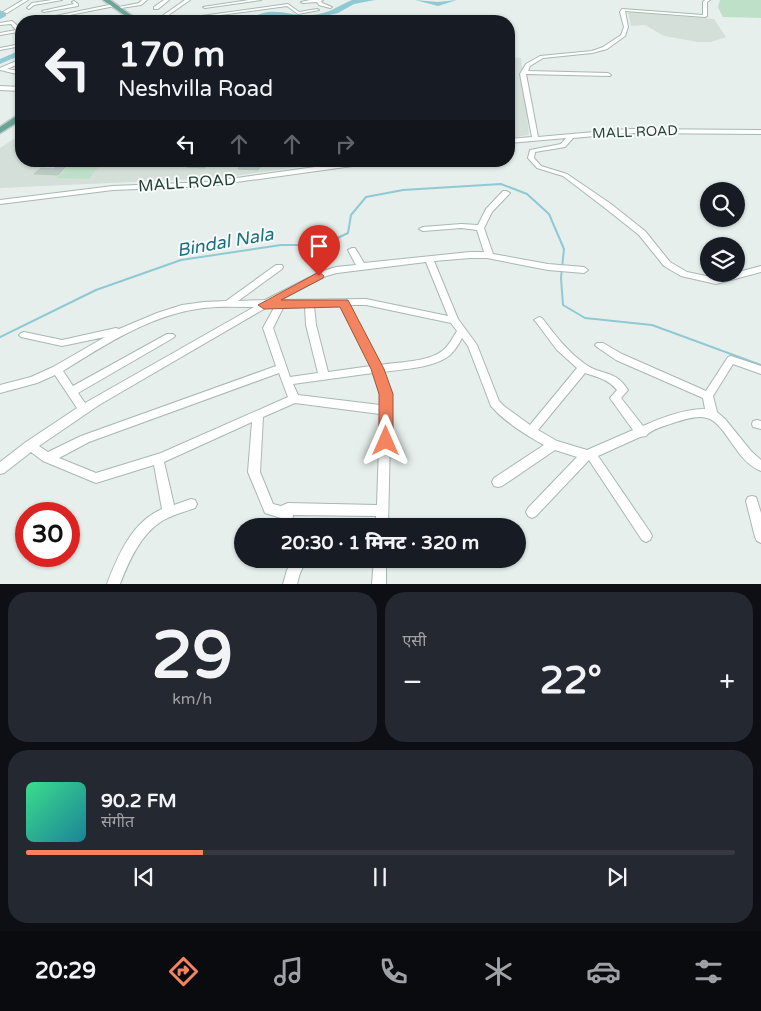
<!DOCTYPE html>
<html lang="hi">
<head>
<meta charset="utf-8">
<style>
  body { margin:0; font-family:"Varela Round","Noto Sans Devanagari",sans-serif; background:#242831; color:#f1f3f6; height:100vh; display:flex; flex-direction:column; font-size:19px; white-space:nowrap }
  * { box-sizing:border-box; margin:0 }
  p { font-size:16px; color:#9ea1a6 }
  .icon { flex:none; width:28px; height:28px; fill:none; stroke:currentColor; stroke-width:2; stroke-linecap:round; stroke-linejoin:round }
  .map { position:relative; height:584px; overflow:hidden }
  .side { display:flex; flex-direction:column; gap:8px; padding:8px; background:#0d0f14; flex:1 }
  .side>* { flex:none }
  .guide { position:absolute; left:15px; top:15px; width:500px; height:152px; border-radius:20px; box-shadow:0 1px 4px #0004; background:#171b24; color:#f1f3f6; overflow:hidden }
  .controls { position:absolute; left:700px; top:182px; display:grid; gap:10px }
  .controls a { display:grid; place-items:center; width:45px; height:45px; border-radius:50%; background:#171b24; box-shadow:0 1px 4px #0004; font-size:25px }
  .speed { position:absolute; left:15px; top:502px; display:flex; gap:10px; font-size:25px; font-weight:700; text-align:center }
  .speed>* { display:grid; place-content:center; width:65px; height:65px; border-radius:50%; background:#171b24; box-shadow:0 1px 4px #0004; line-height:1 }
  .speed .limit { border:8px solid #d22; background:#fff; color:#111 }
  .pin { position:absolute; display:grid; place-items:center; width:42px; height:42px; color:#fff; margin:-51px -21px; border-radius:50% 50% 50% 0; rotate:-45deg; box-shadow:0 0 5px #0007 }
  .pin .icon { rotate:45deg }
  .me { position:absolute; width:55px; margin:-28px; rotate:0deg; stroke-linejoin:round; filter:drop-shadow(0 0 4px #0008) }
  .turn { display:flex; align-items:center; gap:18px; height:105px; padding:0 20px; font-size:22px }
  .turn .icon { width:65px; height:65px; stroke-width:2.5 }
  .turn b { display:block; font-size:35px; line-height:42px }
  .lanes { display:flex; align-items:center; height:48px; padding:0 20px; background:#0003; justify-content:center; gap:25px; direction:ltr }
  .lanes .off { opacity:.35 }
  .big { font-size:38px; font-weight:800; line-height:1.1 }
  .side .widget { flex:1; display:flex; flex-direction:column; justify-content:center; gap:8px; min-width:0; padding:0 18px; border-radius:20px; background:#242831 }
  .side .dial { align-items:center; gap:0 }
  .dial b { font-size:65px; line-height:1 }
  .song { display:flex; align-items:center; gap:15px }
  .cover { width:60px; height:60px; border-radius:8px; background:linear-gradient(135deg,hsl(150 70% 55%),hsl(190 70% 35%)) }
  .played { height:5px; border-radius:2px; background:linear-gradient(90deg,#f4845f 25%,#363941 25%) }
  .keys { display:flex; justify-content:space-around; direction:ltr }
  .heat { display:flex; justify-content:space-between; align-items:center; font-size:28px; direction:ltr }
  .side .tiles { flex:1; display:grid; gap:8px; grid-template-columns:1fr 1fr }
  .widget:last-child { grid-column:span 2 }
  .trip { position:absolute; left:234px; top:518px; width:292px; height:50px; border-radius:25px; background:#171b24; box-shadow:0 1px 4px #0004; font-weight:800; line-height:50px; text-align:center }
  .menu { display:flex; height:80px; justify-content:space-around; align-items:center; background:#090b0e; color:#9ea1a6 }
  .menu .icon { width:35px; height:35px }
  .menu .current { color:#f4845f }
  .menu b { font-size:22px; color:#f1f3f6 }
  .map>svg:first-child { display:block }
</style>
</head>
<body>
<div class="map">
<svg width="761" height="584" viewBox="0 0 761 584">
  <rect width="100%" height="100%" fill="#e6efeb"/>
  <path fill="#d4dfda" d="M628 12 714 19 726 37 711 42H698L664 36 645 25 631 26Z
    M509 57 521 58 529 135 509 138Z
    M21 134V161H343L220 178 0 188V148Z"/>
  <path fill="#bfe0c8" d="M720 0H761V18L723 17 718 7Z
    M70 165 99 166 89 179 56 178Z"/>
  <g fill="none" stroke-linecap="round" stroke-linejoin="round">
    <path stroke="#8ec9d4" stroke-width="2" d="M0 337 96 290 181 260 281 245H323L348 233 351 215 366 197 403 190 501 184 527 194 549 214 564 249 561 278 563 305 585 318 652 325 761 365"/>
    <path fill="#8ec9d4" fill-rule="evenodd" d="M352 0H375L354 4 338 13 312 19 265 15 256 21H249C268 3 289 17 312 15 328 14 338 6 352 0Z
      M415 0 438 2 457 0 438 6Z
      M0 10 6 14V16L0 19Z
      M21 50V55L0 64V59Z"/>
  </g>
  <path fill="#bbcac4" stroke="#b8c9c2" d="M61 161H71L58 175 34 174 41 168 54 169Z
    M190 161H208L205 168 186 167Z
    M244 161H265L258 170 238 169Z"/>
  <g fill="none" stroke-linecap="round" stroke-linejoin="round">
    <g stroke="#a8b8b2" stroke-width="2">
      <path id="minor" d="M23 0H28L7 13 3 12Z
        M52 0H62L34 5 29 9 27 8 32 3Z
        M142 0H147L141 5 121 8 119 7 139 3Z
        M164 0H169L158 9H154V7Z
        M185 0H190L160 21H155Z
        M249 0H261L205 8 203 7Z
        M310 0H323L321 1 322 3 332 7 330 8 319 5 317 2 303 3 301 2Z
        M705 0H710L707 2V16L705 17 625 11 628 27 625 36 607 49 592 53 543 58 530 66 528 71 608 73 611 75 610 76 526 74 538 137 628 129 761 130V134L628 133 573 138 565 147 535 152 534 158 541 166 567 174 611 204 645 231 670 262 687 272 716 278 761 266V272L716 284 681 276 664 266 639 235 605 208 563 176 537 168 528 158 530 150 561 144 566 138 509 143V139L532 137 520 74 526 64 540 56 592 51 603 47 621 35 624 27 620 12 622 9 703 15V2Z
        M74 1 78 4V6L44 12 42 11 74 4 72 2Z
        M114 4 115 6 39 21H31Z
        M288 4 299 12 317 9 319 10 298 14 287 6 175 21H165Z
        M133 17 135 19 116 21V20Z
        M256 17 255 21H251V20L227 21Z
        M12 21 21 29V33L18 32 0 35V33L16 30 11 24 0 25V23Z
        M21 44V46L0 50V48Z
        M21 59V63L7 69 21 71V75L0 70V68Z
        M0 86 21 87V91L0 90Z
        M358 161H377L374 163 208 186 113 190 0 204V200L113 186 208 182Z
        M503 191H506L510 193 492 212 484 228 493 254 548 264 584 267 588 270 584 273 548 270 487 258H470L434 261 458 319 477 345 499 401 504 406 530 425 577 368 557 350 536 322 534 320 539 317 542 318C555 335 568 352 585 364 601 376 615 369 628 390L621 398 643 426C663 417 684 409 705 409L703 398 616 360 597 347 595 345 597 343H603L622 354 706 391 728 357 731 356 761 366V374L733 364 713 396 717 412 725 419 751 451 761 460V471C736 462 726 423 707 418 697 415 683 420 673 423 665 426 651 429 646 436L640 437 598 456 650 532 652 536 650 540 646 542 642 540 589 460 536 516 532 518 528 516 526 512 528 508 577 457 555 450 502 486 498 487 494 486 492 482 494 478 544 445C527 436 504 421 491 406L468 346 462 338C459 344 455 350 451 354 437 368 402 369 383 372L391 394 388 526H376V516L293 515 292 526H280L281 518 265 513 248 472 252 422 164 462 174 505 191 499 195 500 197 504 195 508C184 512 172 515 162 521 140 535 129 561 120 584H107C118 555 132 522 162 509L154 465 96 483 43 461 31 452 4 473 0 474V462L26 442 77 408 55 375 37 383 0 393V385L31 377 53 367 105 337 62 346 21 337 19 335 21 333 24 332 62 340 116 328 119 329 157 313 182 305 204 302 226 301 276 265H282L283 267 282 269 238 301 265 300 320 272 336 267 356 265 348 250 352 248H355L364 263 470 252H484L477 230 461 228 423 231 419 229 423 227 461 224 478 225 486 209ZM426 262 448 316 366 299 280 300 326 276 337 273ZM340 305 371 366 328 372 316 325 314 306ZM349 305H366L451 323 457 331C453 337 449 346 442 351 428 362 398 362 380 365ZM269 306H275L263 328 276 366 81 436 48 452 39 446 99 405ZM284 306H305L306 325 318 373 290 377 273 328ZM254 307 85 403 78 393 173 338 175 336 173 334H167L73 386 63 371C106 344 152 314 204 308 220 306 238 307 254 307ZM279 373 288 397 161 453 96 473 59 458 89 442ZM373 373 381 394 380 405 298 395 293 384ZM585 373C597 377 608 379 617 390L610 398 633 430 587 450 557 441 538 430ZM295 403 380 414 377 505 288 503 281 506 273 504 260 472 263 417Z
        M757 420 761 421V429L753 427 752 424 753 421Z
        M752 496 756 497 761 513V543L757 541 755 537 746 501 748 497Z
        M294 559H307L300 573 297 584H283L287 570Z
        M374 559H386V584H372Z"/>
    </g>
    <g stroke="#c2cac8" stroke-width="3">
      <path id="major" d="M103 0H110L139 21H133Z
        M18 115H21V120L0 133V127Z"/>
    </g>
    <use href="#minor" fill="#fff" fill-rule="evenodd"/>
    <use href="#major" fill="#6aa596" fill-rule="evenodd"/>
  </g>
  <path fill="#f4845f" stroke="#9f563e" d="M319 272 324 276 323 278 281 300H348L384 369 393 394V441L391 446 386 447 381 446 379 441V394L371 369 340 307 264 309 258 305Z"/>
  <g text-anchor="middle" dominant-baseline="central" stroke-width="4" stroke-linejoin="round" paint-order="stroke">
    <g font-size="14" fill="#24423a" stroke="#f7fbf9">
      <text transform="translate(635 132) rotate(-2)">MALL ROAD</text>
    </g>
    <g font-size="16" fill="#24423a" stroke="#f7fbf9">
      <text transform="translate(187 183) rotate(-4)">MALL ROAD</text>
    </g>
    <g font-size="18" font-style="italic" fill="#1c6f80" stroke="#f7fbf9">
      <text transform="translate(225 242) rotate(-10)">Bindal Nala</text>
    </g>
  </g>
</svg>
<div class="controls">
<a><svg class="icon" aria-label="search" viewBox="0 0 24 24"><circle cx="10" cy="10" r="6"/><path d="M15 15l6 6"/></svg></a>
<a><svg class="icon" aria-label="layers" viewBox="0 0 24 24"><path d="M12 4l9 5-9 5-9-5zM3 14l9 5 9-5"/></svg></a>
</div>
<div class="speed"><div class="limit">30</div></div>
<div class="pin" style="left:319px;top:276px;background:#d93025"><svg class="icon" aria-label="arrive" viewBox="0 0 24 24"><path d="M6 21V4h12l-3 4 3 4H6"/></svg></div>
<svg class="me" style="left:386px;top:441px" viewBox="-20 -20 40 40"><path d="M0-17L14 15 0 8-14 15z" fill="#f4845f" stroke="#fff" stroke-width="4"/></svg>
<div class="trip">20:30 · 1 मिनट · 320 m</div>
<div class="guide">
<div class="turn"><svg class="icon" aria-label="left" viewBox="0 0 24 24"><path d="M17 20v-9H6M10 6l-5 5 5 5"/></svg><div><b>170 m</b>Neshvilla Road</div></div>
<div class="lanes"><svg class="icon" aria-label="left" viewBox="0 0 24 24"><path d="M17 20v-9H6M10 6l-5 5 5 5"/></svg><svg class="icon off" aria-label="ahead" viewBox="0 0 24 24"><path d="M12 20V5M6 11l6-6 6 6"/></svg><svg class="icon off" aria-label="ahead" viewBox="0 0 24 24"><path d="M12 20V5M6 11l6-6 6 6"/></svg><svg class="icon off" aria-label="right" viewBox="0 0 24 24"><path d="M7 20v-9h11M14 6l5 5-5 5"/></svg></div>
</div>
</div>
<section class="side">
<div class="tiles">
<div class="widget dial"><b>29</b><p>km/h</p></div>
<div class="widget"><p>एसी</p>
<div class="heat"><a>−</a><b class="big">22°</b><a>+</a></div>
</div>
<div class="widget">
<div class="song"><i class="cover"></i><div><b>90.2 FM</b><p>संगीत</p></div></div>
<div class="played"></div>
<div class="keys"><svg class="icon" aria-label="previous" viewBox="0 0 24 24"><path d="M18 5L8 12l10 7zM5 5v14"/></svg><svg class="icon" aria-label="pause" viewBox="0 0 24 24"><path d="M8 5v14M16 5v14"/></svg><svg class="icon" aria-label="next" viewBox="0 0 24 24"><path d="M6 5l10 7-10 7zM19 5v14"/></svg></div>
</div>
</div>
</section>
<nav class="menu">
<b>20:29</b>
<svg class="icon current" aria-label="directions" viewBox="0 0 24 24"><path d="M12 3l9 9-9 9-9-9zM9 14v-3h6M13 9l2 2-2 2"/></svg>
<svg class="icon" aria-label="music" viewBox="0 0 24 24"><path d="M9 18V5l10-2v13"/><circle cx="6" cy="18" r="3"/><circle cx="16" cy="16" r="3"/></svg>
<svg class="icon" aria-label="phone" viewBox="0 0 24 24"><path d="M5 4h4l2 5-3 2q2 4 5 5l2-3 5 2v4C11 20 4 13 5 4z"/></svg>
<svg class="icon" aria-label="climate" viewBox="0 0 24 24"><path d="M12 3v18M4 7l16 10M4 17L20 7"/></svg>
<svg class="icon" aria-label="car" viewBox="0 0 24 24"><path d="M5 17H2v-5l4-1 3-4h7l3 4 3 1v5h-3M9 17h6M6 11h13"/><circle cx="7" cy="17" r="2"/><circle cx="17" cy="17" r="2"/></svg>
<svg class="icon" aria-label="filters" viewBox="0 0 24 24"><path d="M4 7h16M4 17h16"/><circle cx="9" cy="7" r="2"/><circle cx="15" cy="17" r="2"/></svg>
</nav>
</body>
</html>
